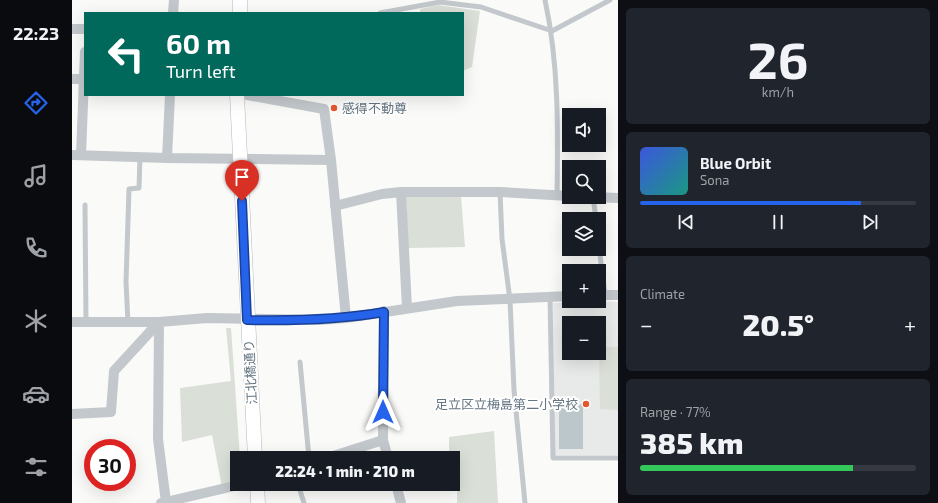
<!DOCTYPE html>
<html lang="en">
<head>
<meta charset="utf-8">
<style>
  body { margin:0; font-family:"Exo 2","Noto Sans JP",sans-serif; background:#20242c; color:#f1f3f6; height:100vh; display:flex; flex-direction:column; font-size:15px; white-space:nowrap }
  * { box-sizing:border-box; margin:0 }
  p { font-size:13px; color:#9ea1a6 }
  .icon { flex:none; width:22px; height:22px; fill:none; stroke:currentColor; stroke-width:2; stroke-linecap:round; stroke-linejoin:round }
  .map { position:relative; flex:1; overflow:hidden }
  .panel { display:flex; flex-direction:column; gap:8px; padding:8px; background:#0d0f14; width:320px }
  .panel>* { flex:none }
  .guide { position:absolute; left:12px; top:12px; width:380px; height:84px; border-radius:0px; box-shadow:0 4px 16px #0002; background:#00695c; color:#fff; overflow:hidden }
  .fabs { position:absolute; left:490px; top:108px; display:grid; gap:8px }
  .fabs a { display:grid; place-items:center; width:44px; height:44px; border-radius:0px; background:#171b24; box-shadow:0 4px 16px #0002; font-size:20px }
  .speed { position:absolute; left:12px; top:439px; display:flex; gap:8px; font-size:20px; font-weight:700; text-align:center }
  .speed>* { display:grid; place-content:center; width:52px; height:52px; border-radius:50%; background:#171b24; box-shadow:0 4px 16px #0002; line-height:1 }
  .speed .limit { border:6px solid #d22; background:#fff; color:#111 }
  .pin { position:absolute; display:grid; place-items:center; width:34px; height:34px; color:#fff; margin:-41px -17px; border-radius:50% 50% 50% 0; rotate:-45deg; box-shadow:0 0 4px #0007 }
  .pin .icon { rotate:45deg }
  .me { position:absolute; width:44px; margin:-22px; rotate:0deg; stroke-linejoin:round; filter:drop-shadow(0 0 3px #0008) }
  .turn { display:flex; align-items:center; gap:14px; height:84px; padding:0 16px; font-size:18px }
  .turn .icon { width:52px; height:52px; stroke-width:2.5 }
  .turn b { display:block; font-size:28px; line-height:34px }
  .big { font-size:30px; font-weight:800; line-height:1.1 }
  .panel .card { flex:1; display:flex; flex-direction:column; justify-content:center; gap:6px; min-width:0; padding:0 14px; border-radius:6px; background:#20242c }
  .panel .dial { align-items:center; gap:0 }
  .dial b { font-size:52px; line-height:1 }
  .song { display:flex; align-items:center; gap:12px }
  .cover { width:48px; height:48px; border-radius:6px; background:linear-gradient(135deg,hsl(230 70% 55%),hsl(170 70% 35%)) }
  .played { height:4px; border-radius:2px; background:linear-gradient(90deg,#2563eb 80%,#363941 80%) }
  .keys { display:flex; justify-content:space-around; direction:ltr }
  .heat { display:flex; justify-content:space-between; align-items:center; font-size:22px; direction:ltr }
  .charge { height:6px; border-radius:3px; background:linear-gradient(90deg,#34c759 77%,#363941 0) }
  .trip { position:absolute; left:158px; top:451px; width:230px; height:40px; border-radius:0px; background:#171b24; box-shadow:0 4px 16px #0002; font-weight:800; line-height:40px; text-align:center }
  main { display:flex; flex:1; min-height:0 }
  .tab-bar { display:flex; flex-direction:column; width:72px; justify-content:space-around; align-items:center; background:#090b0e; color:#9ea1a6 }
  .tab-bar .icon { width:28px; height:28px }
  .tab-bar .current { color:#2563eb }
  .tab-bar b { font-size:18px; color:#f1f3f6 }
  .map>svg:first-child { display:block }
</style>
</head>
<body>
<main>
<nav class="tab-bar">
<b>22:23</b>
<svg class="icon current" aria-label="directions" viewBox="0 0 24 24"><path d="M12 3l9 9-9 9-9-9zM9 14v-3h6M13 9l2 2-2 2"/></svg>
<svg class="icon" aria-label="music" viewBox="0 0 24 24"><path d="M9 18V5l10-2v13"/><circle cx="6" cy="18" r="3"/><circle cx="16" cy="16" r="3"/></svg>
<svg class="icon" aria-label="phone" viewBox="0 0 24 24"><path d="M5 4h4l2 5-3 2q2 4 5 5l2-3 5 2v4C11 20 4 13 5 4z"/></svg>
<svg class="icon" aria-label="climate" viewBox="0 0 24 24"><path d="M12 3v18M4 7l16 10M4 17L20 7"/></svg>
<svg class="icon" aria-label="car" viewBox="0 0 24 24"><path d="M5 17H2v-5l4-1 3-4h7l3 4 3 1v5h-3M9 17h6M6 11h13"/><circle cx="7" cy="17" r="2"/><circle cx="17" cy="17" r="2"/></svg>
<svg class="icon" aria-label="filters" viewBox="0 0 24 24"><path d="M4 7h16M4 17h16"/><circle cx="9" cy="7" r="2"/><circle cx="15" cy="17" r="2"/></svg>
</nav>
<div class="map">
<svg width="546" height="503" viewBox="0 0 546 503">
  <rect width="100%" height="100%" fill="#fafaf8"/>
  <path fill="#e8e9e9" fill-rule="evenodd" d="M521 301 546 302V455H483L481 303ZM497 323H527V353H497Z"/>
  <path fill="#dadfd7" d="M366 5 408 11 400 67 391 71V13H348V9Z
    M389 196 393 247 336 248 334 197Z
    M154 328H159L168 458H165V482L150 487 140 435 110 442 108 388 159 381Z
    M527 347H546V410L528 409Z
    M422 431 426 503H385V487L376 488V484H381V458H377V437Z"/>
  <path fill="#bbc7cb" d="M487 404H511V449H487Z"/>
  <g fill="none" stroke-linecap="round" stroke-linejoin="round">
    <g stroke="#b3babf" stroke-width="15">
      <path id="secondary" d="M168 13V0
        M165 95 183 458
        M185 484 186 503"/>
    </g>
    <path stroke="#c3c8cc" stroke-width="5" d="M473 0C487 64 486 130 485 196
      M308 13 368 2 409 7 480 31 538 0
      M428 192 430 239 438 300 442 390 453 503
      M521 197 524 219
      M13 205 14 322
      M527 247 533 295
      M478 297 481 458H546
      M56 323 54 282 57 189 67 188 68 157
      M228 362 237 458
      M226 484 232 503"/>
    <path stroke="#c3c8cc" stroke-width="10" d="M101 13 102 0
      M0 29H13
      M0 79H13
      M98 95 95 158 259 160
      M175 95 252 109 259 160 274 318
      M0 155 95 158
      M9 155 13 52
      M329 192 335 308
      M520 197 546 198
      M263 206 310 194 329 192H428L497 196
      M527 295H546
      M312 311 311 440 316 458
      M0 322H87L86 439 94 502
      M0 414 39 412 42 371 87 322 135 318 247 320 274 318 385 301 497 296
      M255 458 311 440
      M324 484 329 503
      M89 503 171 484"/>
    <use href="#secondary" stroke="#fff" stroke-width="14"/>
  </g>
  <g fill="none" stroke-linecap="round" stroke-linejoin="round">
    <g stroke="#184099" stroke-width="10">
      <path id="route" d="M170 201 175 320C222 321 266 320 312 312L311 412"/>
    </g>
    <use href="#route" stroke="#2563eb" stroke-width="7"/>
  </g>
  <g fill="#e4572e" stroke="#fff" stroke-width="1.5">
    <circle cx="262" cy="108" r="4"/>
    <circle cx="514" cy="404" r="4"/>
  </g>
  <g text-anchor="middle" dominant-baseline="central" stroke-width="4" stroke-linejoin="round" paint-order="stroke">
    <g font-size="13" fill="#657683" stroke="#fff" text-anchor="start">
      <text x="270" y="108">感得不動尊</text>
      <text x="506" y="404" text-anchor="end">足立区立梅島第二小学校</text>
    </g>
    <g font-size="13" fill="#657683" stroke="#fff">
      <text transform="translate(178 372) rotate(-93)">江北橋通り</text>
    </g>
  </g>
</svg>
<div class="fabs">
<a><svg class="icon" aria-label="sound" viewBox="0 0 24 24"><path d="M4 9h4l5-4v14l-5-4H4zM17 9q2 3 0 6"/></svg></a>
<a><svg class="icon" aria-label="search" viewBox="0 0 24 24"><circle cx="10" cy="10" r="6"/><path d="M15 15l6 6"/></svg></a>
<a><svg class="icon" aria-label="layers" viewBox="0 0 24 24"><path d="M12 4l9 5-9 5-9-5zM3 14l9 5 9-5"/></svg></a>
<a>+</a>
<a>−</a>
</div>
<div class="speed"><div class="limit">30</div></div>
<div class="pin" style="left:170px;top:201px;background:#d93025"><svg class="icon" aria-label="arrive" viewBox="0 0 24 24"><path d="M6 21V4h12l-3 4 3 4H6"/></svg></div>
<svg class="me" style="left:311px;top:412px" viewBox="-20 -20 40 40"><path d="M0-17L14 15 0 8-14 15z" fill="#2563eb" stroke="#fff" stroke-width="4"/></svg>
<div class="trip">22:24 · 1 min · 210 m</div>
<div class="guide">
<div class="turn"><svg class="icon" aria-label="left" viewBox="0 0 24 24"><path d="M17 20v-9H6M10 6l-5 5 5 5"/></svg><div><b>60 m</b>Turn left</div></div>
</div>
</div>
<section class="panel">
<div class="card dial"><b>26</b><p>km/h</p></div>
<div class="card">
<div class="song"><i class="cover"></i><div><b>Blue Orbit</b><p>Sona</p></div></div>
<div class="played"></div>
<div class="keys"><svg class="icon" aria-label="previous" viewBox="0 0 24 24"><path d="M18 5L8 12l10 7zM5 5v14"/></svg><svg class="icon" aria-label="pause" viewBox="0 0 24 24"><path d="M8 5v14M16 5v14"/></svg><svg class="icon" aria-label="next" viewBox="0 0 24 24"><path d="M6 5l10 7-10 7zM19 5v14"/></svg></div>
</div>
<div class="card"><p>Climate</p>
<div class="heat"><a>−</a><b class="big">20.5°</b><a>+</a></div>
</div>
<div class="card"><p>Range · 77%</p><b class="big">385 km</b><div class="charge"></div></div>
</section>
</main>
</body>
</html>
